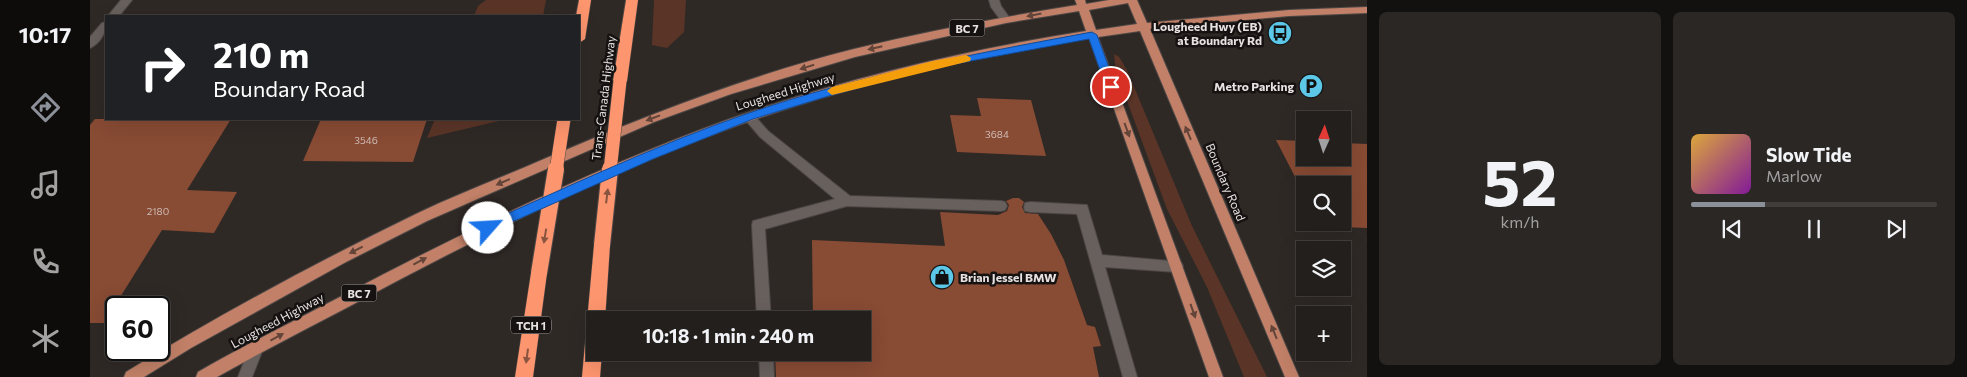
<!DOCTYPE html>
<html lang="en">
<head>
<meta charset="utf-8">
<style>
  body { margin:0; font-family:Commissioner,sans-serif; background:#2b2725; color:#f1f3f6; height:100vh; display:flex; flex-direction:column; font-size:19px; white-space:nowrap }
  * { box-sizing:border-box; margin:0 }
  p { font-size:16px; color:#a3a2a3 }
  .icon { flex:none; width:28px; height:28px; fill:none; stroke:currentColor; stroke-width:2; stroke-linecap:round; stroke-linejoin:round }
  .map { position:relative; flex:1; overflow:hidden }
  .panel { display:flex; flex-direction:column; gap:12px; padding:12px; background:#13110f; width:600px }
  .panel>* { flex:none }
  .guide { position:absolute; left:15px; top:15px; width:475px; height:105px; border-radius:0px; box-shadow:0 5px 20px #0002,0 0 0 1px #403d3b; background:#202124; color:#fff; overflow:hidden }
  .needle { width:32px; rotate:3deg }
  .controls { position:absolute; left:1206px; top:111px; display:grid; gap:10px }
  .controls a { display:grid; place-items:center; width:55px; height:55px; border-radius:0px; background:#231f1c; box-shadow:0 5px 20px #0002,0 0 0 1px #403d3b; font-size:25px }
  .speed { position:absolute; left:15px; top:296px; display:flex; gap:10px; font-size:25px; font-weight:700; text-align:center }
  .speed>* { display:grid; place-content:center; width:65px; height:65px; border-radius:50%; background:#231f1c; box-shadow:0 5px 20px #0002,0 0 0 1px #403d3b; line-height:1 }
  .speed .limit { border:2px solid #111; border-radius:8px; background:#fff; color:#111 }
  .pin { position:absolute; display:grid; place-items:center; width:42px; height:42px; color:#fff; margin:-21px; border:2px solid #fff; border-radius:50%; box-shadow:0 1px 5px #0007 }
  .me { position:absolute; width:55px; margin:-28px; rotate:64deg; stroke-linejoin:round; filter:drop-shadow(0 0 4px #0008) }
  .turn { display:flex; align-items:center; gap:18px; height:105px; padding:0 25px; font-size:22px }
  .turn .icon { width:65px; height:65px; stroke-width:2.5 }
  .turn b { display:block; font-size:35px; line-height:42px }
  .panel .widget { flex:1; display:flex; flex-direction:column; justify-content:center; gap:8px; min-width:0; padding:0 18px; border-radius:8px; background:#2b2725 }
  .panel .dial { align-items:center; gap:0 }
  .dial b { font-size:65px; line-height:1 }
  .song { display:flex; align-items:center; gap:15px }
  .cover { width:60px; height:60px; border-radius:8px; background:linear-gradient(135deg,hsl(40 70% 55%),hsl(290 70% 35%)) }
  .played { height:5px; border-radius:2px; background:linear-gradient(90deg,#8c9099 30%,#403d3b 30%) }
  .keys { display:flex; justify-content:space-around; direction:ltr }
  .panel .tiles { flex:1; display:grid; gap:12px; grid-template-columns:repeat(2,1fr) }
  .trip { position:absolute; left:496px; top:311px; width:285px; height:50px; border-radius:0px; background:#231f1c; box-shadow:0 5px 20px #0002,0 0 0 1px #403d3b; font-weight:700; line-height:50px; text-align:center }
  main { display:flex; flex:1; min-height:0 }
  .menu { display:flex; flex-direction:column; width:90px; justify-content:space-around; align-items:center; background:#0e0c0b; color:#a3a2a3 }
  .menu .icon { width:35px; height:35px }
  .menu .selected { color:#8c9099 }
  .menu b { font-size:22px; color:#f1f3f6 }
  .map>svg:first-child { display:block }
</style>
</head>
<body>
<main>
<nav class="menu">
<b>10:17</b>
<svg class="icon selected" aria-label="directions" viewBox="0 0 24 24"><path d="M12 3l9 9-9 9-9-9zM9 14v-3h6M13 9l2 2-2 2"/></svg>
<svg class="icon" aria-label="music" viewBox="0 0 24 24"><path d="M9 18V5l10-2v13"/><circle cx="6" cy="18" r="3"/><circle cx="16" cy="16" r="3"/></svg>
<svg class="icon" aria-label="phone" viewBox="0 0 24 24"><path d="M5 4h4l2 5-3 2q2 4 5 5l2-3 5 2v4C11 20 4 13 5 4z"/></svg>
<svg class="icon" aria-label="climate" viewBox="0 0 24 24"><path d="M12 3v18M4 7l16 10M4 17L20 7"/></svg>
</nav>
<div class="map">
<svg width="1277" height="377" viewBox="0 0 1277 377">
  <rect width="100%" height="100%" fill="#2f2926"/>
  <path fill="#5a3527" d="M396 0H456L453 16H384L388 6Z
    M564 0H596L594 32 577 48 562 45Z
    M1024 54 1029 57 1037 70 1102 226 1177 377H1154L1117 287 1077 209 1026 71Z
    M345 119H417L337 138Z"/>
  <path fill="#884b34" d="M887 98 941 100 956 156 867 152 860 115 891 116Z
    M5 119H141L97 190 147 192 124 233 72 230 14 323H0V125Z
    M231 119H337L323 162 213 161Z
    M1186 140 1215 141V158H1252V143L1277 144V228L1252 227V185H1215V196Z
    M923 198H929L934 202 932 207 935 213 948 214 961 234 974 260 997 325 1005 327 1011 346 1003 347 1009 377H686L685 352H772V320H683V318L723 320 722 240 855 246 850 212 908 215 917 211 919 205 916 201Z"/>
  <g fill="none" stroke-linecap="round" stroke-linejoin="round">
    <g stroke="#4d4746" stroke-width="2">
      <path id="service" d="M899 0H909L911 6 921 20 920 22H912L901 7Z
        M659 113 663 114 678 131 760 196 911 201 915 202 917 206 915 210 911 211 757 206 675 229 681 320H667L662 225 663 221 745 199 670 137 653 117Z
        M940 202 997 205 1012 255 1091 262 1093 266 1091 270 1086 272 1015 267 1047 377H1033L987 214 940 212 935 211 934 207 935 203Z
        M166 342 171 344 173 349 162 377H148L161 344Z
        M669 352H683L684 377H670Z"/>
    </g>
    <g stroke="#4d4746" stroke-width="2">
      <path id="minor" d="M31 0H42L29 16H18Z
        M16 22C16 32 11 43 0 48V37L12 23Z"/>
    </g>
    <g stroke="#4d4746" stroke-width="2">
      <path id="primary" d="M985 0H995L996 4 1019 0H1047L1057 23 1199 10 1277 7V13L1199 16 1060 29 1209 377H1195L1050 31 1008 37 1133 377H1119L999 38C879 57 760 85 646 126 513 174 385 239 260 306 216 329 171 352 127 377H106L108 372C155 345 204 321 252 296 377 230 505 168 637 120 753 79 875 50 996 31L989 11 916 23 765 57 641 94 564 122 337 221 256 262 101 348 54 377H34L36 372C129 315 227 262 326 214 367 194 411 178 454 159 555 116 657 76 764 49 837 31 912 17 987 5ZM1038 3 1047 24 1006 30 999 10Z"/>
    </g>
    <g stroke="#4d4746" stroke-width="1">
      <path id="motorway" d="M489 0H501L495 39 489 43V16H486Z
        M536 0H548L537 81 535 84H525L523 81Z
        M512 238 518 240 520 245 515 320H505V352H512L510 377H492L504 245 506 240Z
        M449 266 455 268 457 273 443 377H425L441 273 443 268Z"/>
    </g>
    <use href="#service" fill="#68605d" fill-rule="evenodd"/>
    <use href="#minor" fill="#68605d" fill-rule="evenodd"/>
    <use href="#primary" fill="#c18067" fill-rule="evenodd"/>
    <use href="#motorway" fill="#fd956e" fill-rule="evenodd"/>
    <g stroke="#4d4746" stroke-width="14" stroke-linecap="butt">
      <path id="motorway-bridge-far1" d="M466 171 474 119
        M520 171 530 81"/>
    </g>
    <g stroke="#4d4746" stroke-width="18" stroke-linecap="butt">
      <path id="motorway-bridge" d="M512 245 520 169
        M449 273 466 169"/>
    </g>
    <use href="#motorway-bridge-far1" stroke="#fd956e" stroke-width="13"/>
    <use href="#motorway-bridge" stroke="#fd956e" stroke-width="16"/>
  </g>
  <defs><path id="oneway-solid" d="M-6-.8H1V-3.2L6.5 0L1 3.2V.8H-6Z" transform="scale(1.25)"/></defs>
  <g fill="#624438">
    <use href="#oneway-solid" transform="translate(944 15) rotate(169)"/>
    <use href="#oneway-solid" transform="translate(785 48) rotate(167)"/>
    <use href="#oneway-solid" transform="translate(717 67) rotate(163)"/>
    <use href="#oneway-solid" transform="translate(563 118) rotate(159)"/>
    <use href="#oneway-solid" transform="translate(1037 130) rotate(70)"/>
    <use href="#oneway-solid" transform="translate(1098 133) rotate(-113)"/>
    <use href="#oneway-solid" transform="translate(413 182) rotate(157)"/>
    <use href="#oneway-solid" transform="translate(266 250) rotate(153)"/>
    <use href="#oneway-solid" transform="translate(330 261) rotate(-28)"/>
    <use href="#oneway-solid" transform="translate(1103 311) rotate(70)"/>
    <use href="#oneway-solid" transform="translate(1184 332) rotate(-112)"/>
    <use href="#oneway-solid" transform="translate(187 337) rotate(-28)"/>
  </g>
  <g fill="#895440">
    <use href="#oneway-solid" transform="translate(517 196) rotate(-83)"/>
    <use href="#oneway-solid" transform="translate(455 236) rotate(99)"/>
    <use href="#oneway-solid" transform="translate(437 356) rotate(98)"/>
  </g>
  <path fill="#1a73e8" stroke="#114b97" d="M1002 32 1007 35 1026 87 1024 90 1021 91 1016 87 999 39 843 68 742 95 663 119 563 159 402 231H394L392 228 394 224C480 186 566 145 656 114 769 75 884 54 1002 32Z"/>
  <path fill="#f59e0b" d="M876 55 881 58 880 61 742 95 737 91 742 87 843 61Z"/>
  <defs>
    <g id="bus-disc" transform="scale(1.25)"><circle r="9.5" fill="#5dc7e8" stroke="#151211"/><path d="M-5-6H5V4H4V6H2V4H-2V6H-4V4H-5ZM-3.5-4V0h7V-4ZM-3.5 1.2v1.5H-2V1.2ZM2 1.2v1.5H3.5V1.2Z" fill="#111"/></g>
    <g id="parking-disc" transform="scale(1.25)"><circle r="9.5" fill="#5dc7e8" stroke="#151211"/><path d="M-3.5-5.5H1a3.5 3.5 0 0 1 0 7H-1V5.5H-3.5ZM-1-3.4V-.6H.8a1.4 1.4 0 0 0 0-2.8Z" fill="#111"/></g>
    <g id="shop-disc" transform="scale(1.25)"><circle r="9.5" fill="#5dc7e8" stroke="#151211"/><path d="M-5-2.5h2.3a2.7 3.5 0 0 1 5.4 0H5L5.5 6h-11ZM-1.5-2.5h3a1.5 2.3 0 0 0-3 0Z" fill="#111"/></g>
  </defs>
  <g fill-rule="evenodd">
    <use href="#bus-disc" x="1190" y="33"/>
    <use href="#parking-disc" x="1221" y="86"/>
    <use href="#shop-disc" x="852" y="277"/>
  </g>
  <g text-anchor="middle" dominant-baseline="central" stroke-width="5" stroke-linejoin="round" paint-order="stroke">
    <g font-size="10" fill="#cfbcb6">
      <text x="907" y="134">3684</text>
      <text x="276" y="140">3546</text>
      <text x="68" y="211">2180</text>
    </g>
    <g fill="#151211" stroke="#a8a4a3" stroke-width="1">
      <rect x="859.5" y="19.5" width="35" height="17" rx="4"/>
      <rect x="251.5" y="284.5" width="35" height="17" rx="4"/>
      <rect x="421" y="316.5" width="40" height="17" rx="4"/>
    </g>
    <g font-size="11" font-weight="bold" fill="#e7e2e1">
      <text x="877" y="28">BC 7</text>
      <text x="269" y="293">BC 7</text>
      <text x="441" y="325">TCH 1</text>
    </g>
    <g font-size="12" font-weight="bold" fill="#e7e2e1" stroke="#151211" text-anchor="end">
      <text x="1172" y="26">Lougheed Hwy (EB)<tspan x="1172" dy="14">at Boundary Rd</tspan></text>
      <text x="1204" y="86">Metro Parking</text>
      <text x="870" y="277" text-anchor="start">Brian Jessel BMW</text>
    </g>
    <g font-size="12" fill="#e7e2e1" stroke="#151211">
      <text transform="translate(695 91) rotate(-17)">Lougheed Highway</text>
      <text transform="translate(513 98) rotate(-83)">Trans-Canada Highway</text>
      <text transform="translate(1136 182) rotate(67)">Boundary Road</text>
      <text transform="translate(187 320) rotate(-28)">Lougheed Highway</text>
    </g>
  </g>
</svg>
<div class="controls">
<a><svg class="needle" viewBox="-14 -14 28 28"><path d="M0-13l5 13h-10z" fill="#e53935"/><path d="M0 13l5-13h-10z" fill="#a3a2a3"/></svg></a>
<a><svg class="icon" aria-label="search" viewBox="0 0 24 24"><circle cx="10" cy="10" r="6"/><path d="M15 15l6 6"/></svg></a>
<a><svg class="icon" aria-label="layers" viewBox="0 0 24 24"><path d="M12 4l9 5-9 5-9-5zM3 14l9 5 9-5"/></svg></a>
<a>+</a>
</div>
<div class="speed"><div class="limit">60</div></div>
<div class="pin" style="left:1021px;top:87px;background:#d93025"><svg class="icon" aria-label="arrive" viewBox="0 0 24 24"><path d="M6 21V4h12l-3 4 3 4H6"/></svg></div>
<svg class="me" style="left:398px;top:228px" viewBox="-20 -20 40 40"><circle r="19" fill="#fff"/><path d="M0-13L10 11 0 6-10 11z" fill="#1a73e8"/></svg>
<div class="trip">10:18 · 1 min · 240 m</div>
<div class="guide">
<div class="turn"><svg class="icon" aria-label="right" viewBox="0 0 24 24"><path d="M7 20v-9h11M14 6l5 5-5 5"/></svg><div><b>210 m</b>Boundary Road</div></div>
</div>
</div>
<section class="panel">
<div class="tiles">
<div class="widget dial"><b>52</b><p>km/h</p></div>
<div class="widget">
<div class="song"><i class="cover"></i><div><b>Slow Tide</b><p>Marlow</p></div></div>
<div class="played"></div>
<div class="keys"><svg class="icon" aria-label="previous" viewBox="0 0 24 24"><path d="M18 5L8 12l10 7zM5 5v14"/></svg><svg class="icon" aria-label="pause" viewBox="0 0 24 24"><path d="M8 5v14M16 5v14"/></svg><svg class="icon" aria-label="next" viewBox="0 0 24 24"><path d="M6 5l10 7-10 7zM19 5v14"/></svg></div>
</div>
</div>
</section>
</main>
</body>
</html>
